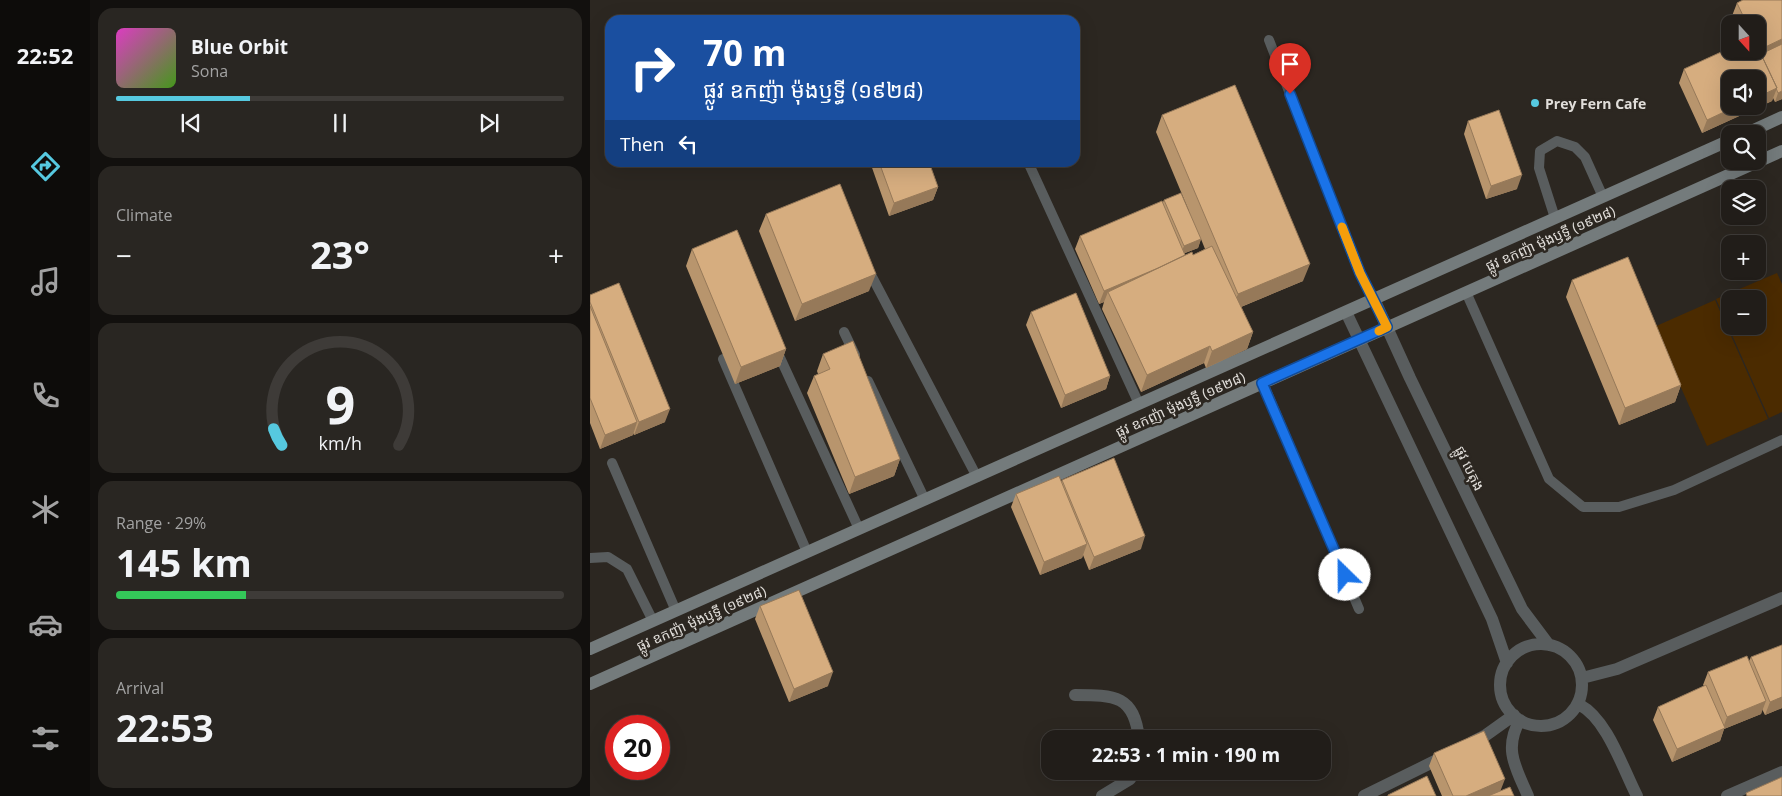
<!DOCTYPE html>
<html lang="en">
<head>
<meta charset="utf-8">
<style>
  body { margin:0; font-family:"Open Sans","Noto Sans Khmer",sans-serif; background:#292622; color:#f1f3f6; height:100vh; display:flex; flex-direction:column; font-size:19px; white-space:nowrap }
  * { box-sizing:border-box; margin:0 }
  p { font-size:16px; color:#a2a2a2 }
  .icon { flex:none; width:28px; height:28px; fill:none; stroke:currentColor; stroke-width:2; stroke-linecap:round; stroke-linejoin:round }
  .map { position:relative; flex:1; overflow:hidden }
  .drawer { display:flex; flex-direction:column; gap:8px; padding:8px; background:#12100e; width:500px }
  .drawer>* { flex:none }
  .hud { position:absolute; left:15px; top:15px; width:475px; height:152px; border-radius:15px; box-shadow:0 5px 20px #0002,0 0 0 1px #3e3b38; background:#1a4fa0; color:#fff; overflow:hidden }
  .needle { width:32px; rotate:159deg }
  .controls { position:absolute; left:1131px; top:15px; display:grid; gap:10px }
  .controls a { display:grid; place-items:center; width:45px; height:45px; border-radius:10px; background:#211d19; box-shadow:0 5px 20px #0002,0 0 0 1px #3e3b38; font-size:25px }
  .speed { position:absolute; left:15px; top:715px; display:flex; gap:10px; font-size:25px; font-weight:700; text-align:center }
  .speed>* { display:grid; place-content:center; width:65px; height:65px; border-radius:50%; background:#211d19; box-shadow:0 5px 20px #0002,0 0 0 1px #3e3b38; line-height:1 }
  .speed .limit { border:8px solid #d22; background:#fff; color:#111 }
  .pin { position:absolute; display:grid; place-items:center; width:42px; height:42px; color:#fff; margin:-51px -21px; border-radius:50% 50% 50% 0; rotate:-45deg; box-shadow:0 0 5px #0007 }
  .pin .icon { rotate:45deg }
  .me { position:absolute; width:55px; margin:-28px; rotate:337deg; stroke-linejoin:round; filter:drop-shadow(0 0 4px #0008) }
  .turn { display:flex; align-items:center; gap:18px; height:105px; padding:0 15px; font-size:22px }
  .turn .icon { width:65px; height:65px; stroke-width:2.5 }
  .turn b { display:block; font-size:35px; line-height:42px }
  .then { display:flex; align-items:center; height:48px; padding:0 15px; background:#0003; gap:10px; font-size:19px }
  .big { font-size:38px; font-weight:700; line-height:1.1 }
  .drawer .tile { flex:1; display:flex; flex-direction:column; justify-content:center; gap:8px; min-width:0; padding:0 18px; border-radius:15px; background:#292622 }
  .drawer .dial { align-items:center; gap:0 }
  .dial svg { height:130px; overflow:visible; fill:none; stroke:#3e3b38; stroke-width:7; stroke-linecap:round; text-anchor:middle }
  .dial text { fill:#f1f3f6; stroke:none }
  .song { display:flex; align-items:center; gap:15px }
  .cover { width:60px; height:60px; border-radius:8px; background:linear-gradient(135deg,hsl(310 70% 55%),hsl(100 70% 35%)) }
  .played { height:5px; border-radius:2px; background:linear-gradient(90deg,#56c9e0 30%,#3e3b38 30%) }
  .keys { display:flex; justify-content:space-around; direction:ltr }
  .heat { display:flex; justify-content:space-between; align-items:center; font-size:28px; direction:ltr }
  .charge { height:8px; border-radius:4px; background:linear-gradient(90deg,#34c759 29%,#3e3b38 0) }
  .trip { position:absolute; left:451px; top:730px; width:290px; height:50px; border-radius:15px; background:#211d19; box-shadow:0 5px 20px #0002,0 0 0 1px #3e3b38; font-weight:700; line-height:50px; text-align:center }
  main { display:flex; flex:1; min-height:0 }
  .tabs { display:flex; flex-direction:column; width:90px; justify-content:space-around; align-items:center; background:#0d0c0a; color:#a2a2a2 }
  .tabs .icon { width:35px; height:35px }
  .tabs .on { color:#56c9e0 }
  .tabs b { font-size:22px; color:#f1f3f6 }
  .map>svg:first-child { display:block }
</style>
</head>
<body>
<main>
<nav class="tabs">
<b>22:52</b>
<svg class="icon on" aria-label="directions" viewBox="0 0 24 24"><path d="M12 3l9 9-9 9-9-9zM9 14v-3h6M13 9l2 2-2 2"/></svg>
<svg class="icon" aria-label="music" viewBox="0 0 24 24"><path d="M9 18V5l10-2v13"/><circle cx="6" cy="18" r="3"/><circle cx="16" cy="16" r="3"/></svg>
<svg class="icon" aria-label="phone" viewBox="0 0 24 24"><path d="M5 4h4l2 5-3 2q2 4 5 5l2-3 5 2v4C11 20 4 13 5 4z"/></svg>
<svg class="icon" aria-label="climate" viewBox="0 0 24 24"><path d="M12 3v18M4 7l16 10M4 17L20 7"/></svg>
<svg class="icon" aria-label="car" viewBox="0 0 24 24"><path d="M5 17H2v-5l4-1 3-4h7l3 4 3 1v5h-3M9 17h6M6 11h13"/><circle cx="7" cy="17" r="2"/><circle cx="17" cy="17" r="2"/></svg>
<svg class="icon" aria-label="filters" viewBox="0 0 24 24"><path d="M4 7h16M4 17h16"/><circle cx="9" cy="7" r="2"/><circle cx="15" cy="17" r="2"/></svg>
</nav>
<section class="drawer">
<div class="tile">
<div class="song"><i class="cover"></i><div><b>Blue Orbit</b><p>Sona</p></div></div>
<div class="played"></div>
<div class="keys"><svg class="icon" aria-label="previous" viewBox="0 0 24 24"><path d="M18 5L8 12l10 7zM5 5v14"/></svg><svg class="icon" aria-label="pause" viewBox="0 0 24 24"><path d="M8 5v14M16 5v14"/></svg><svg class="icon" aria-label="next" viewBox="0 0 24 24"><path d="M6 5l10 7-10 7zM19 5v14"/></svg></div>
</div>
<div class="tile"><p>Climate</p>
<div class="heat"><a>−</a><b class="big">23°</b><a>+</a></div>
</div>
<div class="tile dial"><svg viewBox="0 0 100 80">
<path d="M14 69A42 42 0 1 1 86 69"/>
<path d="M14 69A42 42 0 0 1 9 59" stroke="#56c9e0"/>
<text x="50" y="56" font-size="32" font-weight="700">9</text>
<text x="50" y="72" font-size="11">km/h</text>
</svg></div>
<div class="tile"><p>Range · 29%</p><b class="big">145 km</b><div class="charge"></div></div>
<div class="tile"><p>Arrival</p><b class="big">22:53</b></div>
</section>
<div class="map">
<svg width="1192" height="796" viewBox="0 0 1192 796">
  <rect width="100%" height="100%" fill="#2c2721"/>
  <path fill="#4b2b00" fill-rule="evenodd" d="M1187 273 1192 284V412L1179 418 1126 299ZM1140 299H1168V326H1140Z
    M1125 300 1178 419 1117 446 1064 327Z"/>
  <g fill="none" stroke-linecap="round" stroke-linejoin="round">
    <path stroke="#595d5e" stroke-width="10" d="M679 40 770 273 784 299
      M438 162 549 404
      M965 218 949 168 950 151 967 141 985 147 995 157 1013 197
      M278 269 387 477
      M876 292 959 479 993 507H1029L1084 490 1192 440
      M254 332 265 355
      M187 351 269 529
      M133 359 217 552
      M278 381 335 500
      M673 383 769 609
      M22 463 86 611
      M0 558 18 557 37 569 63 621"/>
    <path stroke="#595d5e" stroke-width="12" d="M784 299 820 378 932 609 959 645
      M756 312 902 619 917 663
      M910 685a41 41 0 1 1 82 0a41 41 0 1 1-82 0Z
      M992 678 1027 669 1192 598
      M485 695C525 695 544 695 549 739
      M989 700 990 705C1017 719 1033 769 1047 796
      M930 720C913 749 926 768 938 796
      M882 742 896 735 924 715
      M512 796 540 779 545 771
      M774 796 855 756
      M1137 796 1192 772"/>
    <path stroke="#747b7c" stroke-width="12" d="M1155 134 1192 117
      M0 649 1140 140
      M0 684 1192 151"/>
  </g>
  <path fill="#b8956d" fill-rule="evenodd" d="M1153 0H1192V99L1185 102 1183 98 1182 101 1112 133 1089 83 1094 69 1140 48V51H1168V24H1146L1142 16 1147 3ZM1140 79H1168V106H1140Z
    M572 115 713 281 651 307 663 332 657 349 616 368 614 363 551 392 512 309 514 302 509 304 485 249 490 236 573 202 574 200 599 211 566 132ZM611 239 615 249 603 255H595V253L608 248Z
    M878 121 927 189 896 199 874 134Z
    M280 162H339L348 187 343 200 299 216Z
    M176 214 279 291 205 321 169 231Z
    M102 249 196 349 190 366 145 384 96 266Z
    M982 280 1091 385 1085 402 1029 425 976 297Z
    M0 295 75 422 44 435 43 433V435L10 449 0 423Z
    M441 312 520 376 516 389 471 408 436 325Z
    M233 354 310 459 304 476 259 494 217 393 224 376 228 374 227 371Z
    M472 480 551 549 499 570 493 555 492 558 450 575 421 507 426 494 471 482Z
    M170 606 238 686 199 702 165 619Z
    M1161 657 1192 708 1175 715 1172 709 1171 714 1134 729 1130 741 1082 762 1063 720 1068 707 1114 686 1113 685 1118 672 1159 661Z
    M844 753 910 791 924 796H852L839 766Z"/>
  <path fill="#967959" d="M1192 39V50L1172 59 1169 50Z
    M1187 88 1182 101 1112 133 1117 120 1147 106H1168V97Z
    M1192 91V99L1185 102 1188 93Z
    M932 175 927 189 896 199 901 186Z
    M348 187 343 200 299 216 304 203Z
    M611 239 608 248 590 255 594 246Z
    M596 256 518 292 514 302 509 304 514 291Z
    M720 264 713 281 641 311 648 294Z
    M286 274 279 291 205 321 212 304Z
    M663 332 657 349 616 368 622 351Z
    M620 346 614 363 551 392 557 375Z
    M196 349 190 366 145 384 151 367Z
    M520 376 516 389 471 408 475 395Z
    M1091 385 1085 402 1029 425 1035 408Z
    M80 409 75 422 44 435 49 422Z
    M47 422 43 435 10 449 15 435Z
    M310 459 304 476 259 494 265 477Z
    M555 536 551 549 499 570 504 557Z
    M497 544 492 558 450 575 454 562Z
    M243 672 238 686 199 702 204 689Z
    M1192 697V708L1175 715 1180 702Z
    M1176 701 1171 714 1134 729 1130 741 1082 762 1087 749 1133 728 1137 717Z
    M915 779 910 792 901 796H876Z"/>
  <path fill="#d6ad7f" stroke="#967959" d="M1153 0H1192V39L1169 50 1187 88 1168 97V79H1140V106H1147L1117 120 1094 69 1140 48V51H1168V24H1157L1147 3Z
    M1192 44V91L1188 93 1186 88H1187L1171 54Z
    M645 85 720 264 648 294 572 115Z
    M909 110 932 175 901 186 878 121Z
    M289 162H339L348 187 304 203Z
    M250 184 286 274 212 304 176 214Z
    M591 193 611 239 594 246 574 200Z
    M572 201 595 255 568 268 514 291 490 236Z
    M147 230 196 349 151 367 102 249Z
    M622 246 663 332 622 351 620 346 557 375 518 292 602 252 603 255Z
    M1038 257 1091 385 1035 408 982 280Z
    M29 283 80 409 49 422 0 302V295Z
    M486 293 520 376 475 395 441 312Z
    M0 306 47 422 15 435 0 398Z
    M263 341 310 459 265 477 224 376 240 369 233 354Z
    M524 458 555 536 504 557 472 480Z
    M469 476 497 544 454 562 426 494Z
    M209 590 243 672 204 689 170 606Z
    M1192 645V697L1180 702 1161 657Z
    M1157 656 1176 701 1137 717 1118 672Z
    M1116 685 1135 728 1087 749 1068 707Z
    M894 731 915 779 876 796H863L844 753Z
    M837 776 846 796H798V795Z
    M1192 777V796H1157L1156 793Z
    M920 787 924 796H898Z"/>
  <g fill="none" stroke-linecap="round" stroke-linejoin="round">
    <g stroke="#114b97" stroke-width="12">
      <path id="route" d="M700 94 770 273 797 327 672 383 755 575"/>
    </g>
    <use href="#route" stroke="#1a73e8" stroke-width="9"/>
    <path stroke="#f59e0b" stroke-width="9" d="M752 227 770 273 797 327 789 331"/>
  </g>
  <circle fill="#56c9e0" stroke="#2c2721" stroke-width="2" cx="945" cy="103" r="5"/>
  <g text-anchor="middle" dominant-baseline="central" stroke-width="5" stroke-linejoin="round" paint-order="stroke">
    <g font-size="14" font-weight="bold" fill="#e1deda" stroke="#2c2721" text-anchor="start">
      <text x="955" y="103">Prey Fern Cafe</text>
    </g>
    <g font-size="14" fill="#e1deda" stroke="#2c2721">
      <text transform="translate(960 238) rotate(-24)">ផ្លូវ ឧកញ៉ា ម៉ុងឫទ្ធី (១៩២៨)</text>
      <text transform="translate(590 404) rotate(-24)">ផ្លូវ ឧកញ៉ា ម៉ុងឫទ្ធី (១៩២៨)</text>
      <text transform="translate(880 468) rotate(64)">ផ្លូវ បេតុង</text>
      <text transform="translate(111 618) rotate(-24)">ផ្លូវ ឧកញ៉ា ម៉ុងឫទ្ធី (១៩២៨)</text>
    </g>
  </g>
</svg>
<div class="controls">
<a><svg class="needle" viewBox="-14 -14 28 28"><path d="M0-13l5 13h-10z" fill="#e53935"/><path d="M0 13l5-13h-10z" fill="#a2a2a2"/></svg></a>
<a><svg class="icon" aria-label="sound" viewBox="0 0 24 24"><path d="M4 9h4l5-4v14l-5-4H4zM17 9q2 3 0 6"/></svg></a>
<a><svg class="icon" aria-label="search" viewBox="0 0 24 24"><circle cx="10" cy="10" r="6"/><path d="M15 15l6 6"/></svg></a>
<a><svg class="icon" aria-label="layers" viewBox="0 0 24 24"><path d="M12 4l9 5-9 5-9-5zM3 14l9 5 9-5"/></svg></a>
<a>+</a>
<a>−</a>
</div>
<div class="speed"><div class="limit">20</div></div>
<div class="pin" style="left:700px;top:94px;background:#d93025"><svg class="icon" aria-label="arrive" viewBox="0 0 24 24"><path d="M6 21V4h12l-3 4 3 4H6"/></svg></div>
<svg class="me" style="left:755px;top:575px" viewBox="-20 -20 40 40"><circle r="19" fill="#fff"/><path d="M0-13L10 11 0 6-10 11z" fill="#1a73e8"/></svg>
<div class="trip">22:53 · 1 min · 190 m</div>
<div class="hud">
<div class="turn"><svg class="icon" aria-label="right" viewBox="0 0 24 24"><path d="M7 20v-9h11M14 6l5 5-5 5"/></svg><div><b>70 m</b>ផ្លូវ ឧកញ៉ា ម៉ុងឫទ្ធី (១៩២៨)</div></div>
<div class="then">Then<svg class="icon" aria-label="left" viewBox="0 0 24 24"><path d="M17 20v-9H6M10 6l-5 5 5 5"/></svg></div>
</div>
</div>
</main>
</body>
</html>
